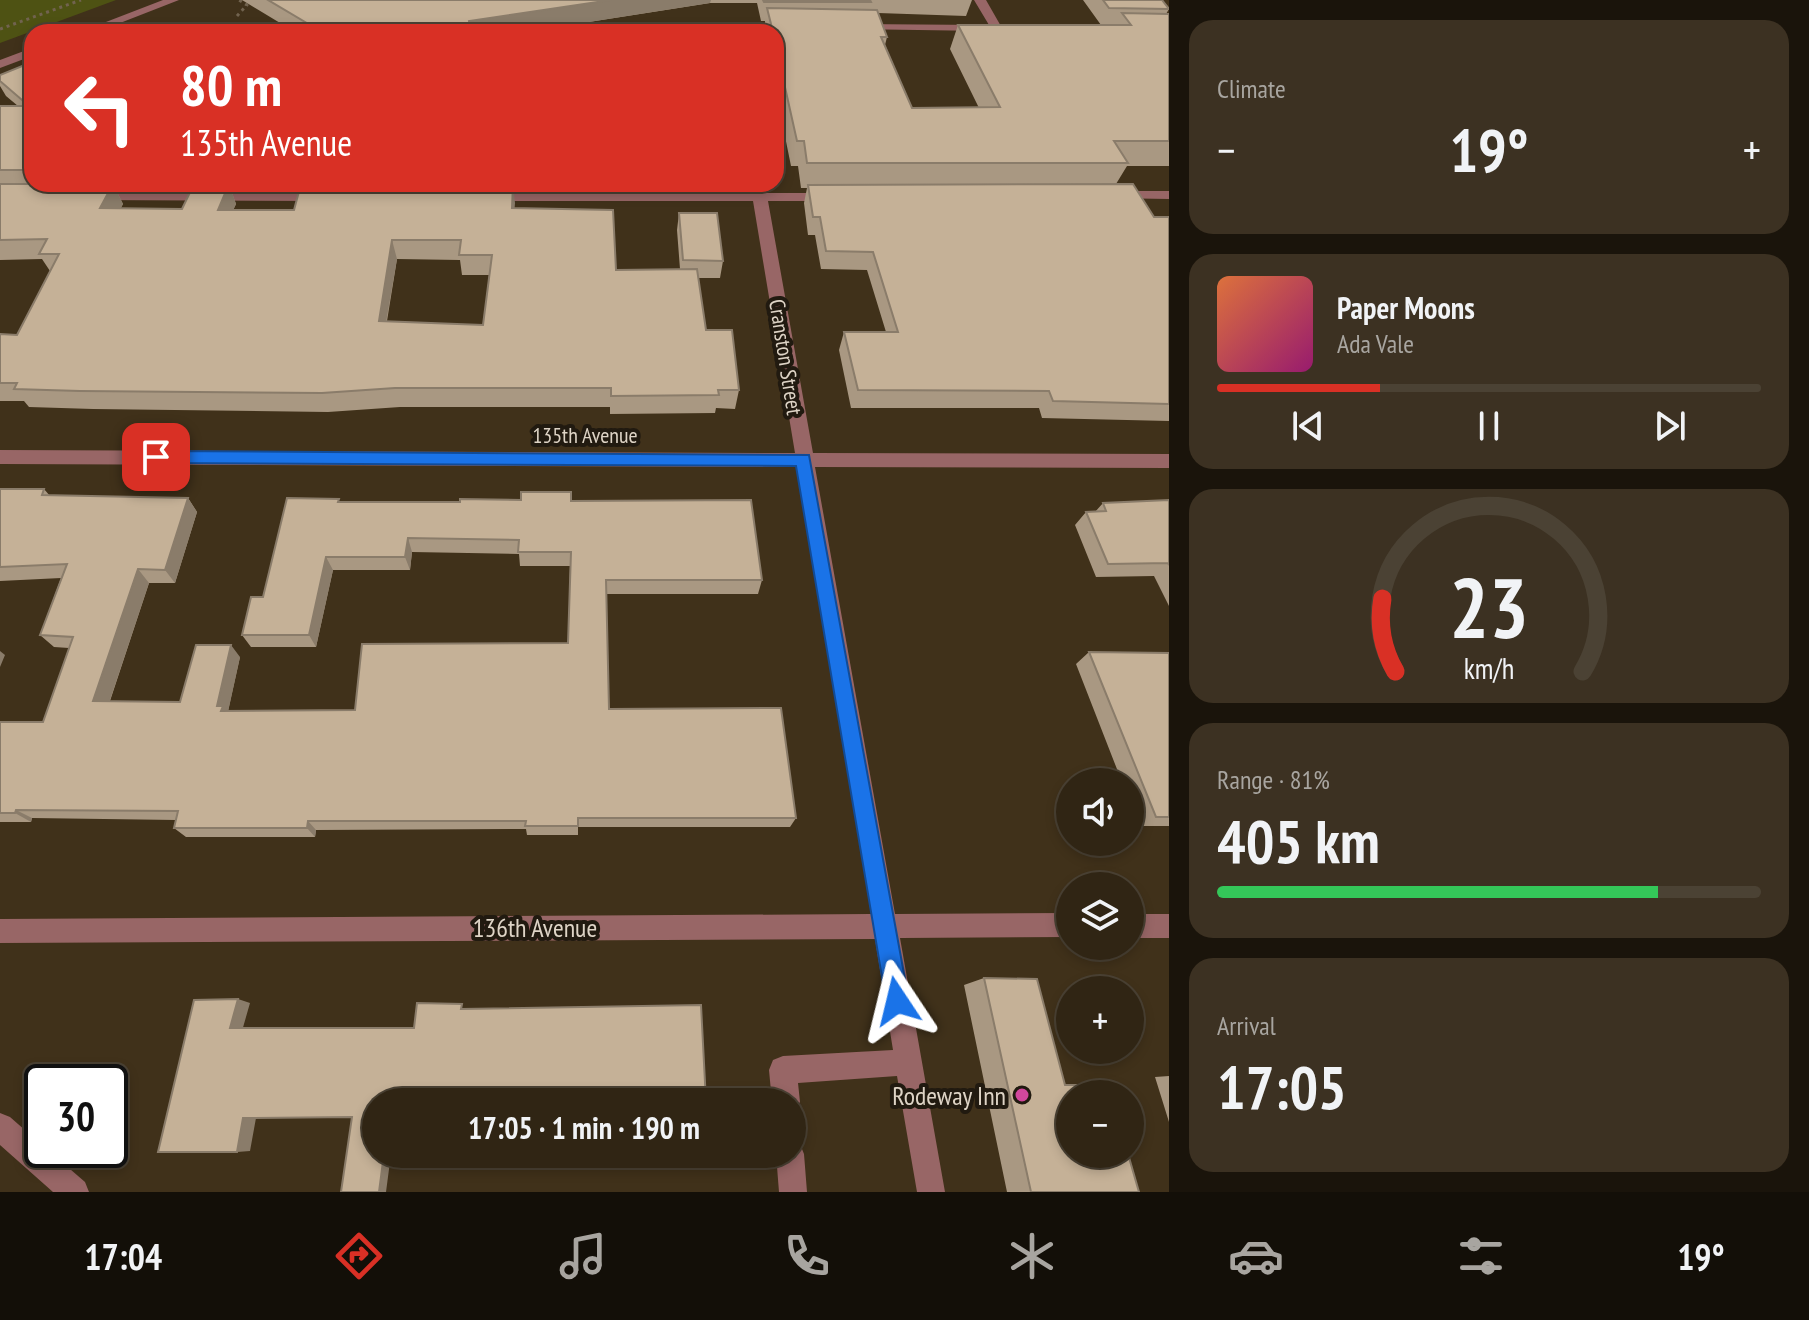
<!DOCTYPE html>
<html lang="en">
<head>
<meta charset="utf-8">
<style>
  body { margin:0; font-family:"PT Sans Narrow",sans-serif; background:#3c3122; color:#f1f3f6; height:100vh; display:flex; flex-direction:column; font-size:30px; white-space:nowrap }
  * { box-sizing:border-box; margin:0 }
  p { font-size:26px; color:#a8a5a0 }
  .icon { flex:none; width:44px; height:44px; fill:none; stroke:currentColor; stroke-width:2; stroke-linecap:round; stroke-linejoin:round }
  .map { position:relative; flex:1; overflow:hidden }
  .drawer { display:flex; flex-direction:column; gap:20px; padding:20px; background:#1a140b; width:640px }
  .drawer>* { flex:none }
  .banner { position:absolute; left:24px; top:24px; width:760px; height:168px; border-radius:24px; box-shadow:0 4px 12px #0003,0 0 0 2px #4b4234; background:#d93025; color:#fff; overflow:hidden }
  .buttons { position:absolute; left:1056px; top:768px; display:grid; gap:16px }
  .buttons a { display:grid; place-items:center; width:88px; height:88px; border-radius:50%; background:#302514; box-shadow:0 4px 12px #0003,0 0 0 2px #4b4234; font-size:40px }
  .speed { position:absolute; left:24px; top:1064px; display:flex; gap:16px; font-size:40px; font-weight:700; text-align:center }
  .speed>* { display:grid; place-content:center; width:104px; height:104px; border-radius:50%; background:#302514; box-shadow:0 4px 12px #0003,0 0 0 2px #4b4234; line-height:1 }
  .speed .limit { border:4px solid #111; border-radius:12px; background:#fff; color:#111 }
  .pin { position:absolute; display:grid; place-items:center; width:68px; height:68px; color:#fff; margin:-34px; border-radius:16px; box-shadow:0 4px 12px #0006 }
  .me { position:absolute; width:88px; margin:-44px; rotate:350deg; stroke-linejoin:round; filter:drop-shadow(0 0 6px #0008) }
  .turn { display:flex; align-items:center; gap:28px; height:168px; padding:0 24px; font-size:36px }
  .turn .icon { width:104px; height:104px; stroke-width:2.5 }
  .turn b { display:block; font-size:56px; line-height:68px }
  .big { font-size:60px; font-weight:700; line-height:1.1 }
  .drawer .tile { flex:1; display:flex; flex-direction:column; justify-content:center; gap:12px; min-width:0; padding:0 28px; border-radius:24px; background:#3c3122 }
  .drawer .dial { align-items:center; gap:0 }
  .dial svg { height:208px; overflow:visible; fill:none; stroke:#4b4234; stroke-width:7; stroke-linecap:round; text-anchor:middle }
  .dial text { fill:#f1f3f6; stroke:none }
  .song { display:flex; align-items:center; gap:24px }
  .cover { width:96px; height:96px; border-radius:12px; background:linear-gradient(135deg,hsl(20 70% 55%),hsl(320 70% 35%)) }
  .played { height:8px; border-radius:4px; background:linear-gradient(90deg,#d93025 30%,#4b4234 30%) }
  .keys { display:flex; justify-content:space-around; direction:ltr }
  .heat { display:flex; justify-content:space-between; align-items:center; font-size:44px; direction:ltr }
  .charge { height:12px; border-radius:6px; background:linear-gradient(90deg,#34c759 81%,#4b4234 0) }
  .trip { position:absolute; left:362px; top:1088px; width:444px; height:80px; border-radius:40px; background:#302514; box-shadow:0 4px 12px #0003,0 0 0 2px #4b4234; font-weight:700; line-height:80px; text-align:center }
  .dock { display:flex; height:128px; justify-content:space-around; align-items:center; background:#130f08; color:#a8a5a0 }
  .dock .icon { width:56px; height:56px }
  .dock .selected { color:#d93025 }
  .dock b { font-size:36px; color:#f1f3f6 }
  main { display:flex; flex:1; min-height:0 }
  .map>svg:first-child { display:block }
</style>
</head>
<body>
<main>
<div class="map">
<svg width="1169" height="1192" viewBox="0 0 1169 1192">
  <rect width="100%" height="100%" fill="#40311a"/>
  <path fill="#4e5213" d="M0 0H116L0 43Z"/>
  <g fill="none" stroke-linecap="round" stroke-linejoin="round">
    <path stroke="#71634f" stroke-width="3" stroke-dasharray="3 4" stroke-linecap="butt" d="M237 16 247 5 239 0
      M0 29 81 0"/>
    <path fill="#986666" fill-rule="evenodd" d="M163 0H179L97 32H80Z
      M974 0H986L1002 28 1000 30H992Z
      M792 23 796 24V28L710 32 716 29Z
      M856 24 984 25 990 28 984 31 852 29 850 27Z
      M32 48V56L0 68V60Z
      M753 184H763L766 193H832L839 197 832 201H768L813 453 1169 454V468L815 467 895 914 1070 913V937L900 938 945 1192H917L897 1076 798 1083 800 1102 792 1113V1102H772L769 1070 773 1060 783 1056 893 1050 875 939 0 943V919L871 914 797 467 0 464V450L795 453 753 201H488L481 197 488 193H752Z
      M1112 191H1169V199L1107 198V192Z
      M92 193H324L331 197 324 201 87 200V194Z
      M1130 914H1169V938H1130Z
      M0 1113 10 1117 42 1145V1150H48L85 1182 89 1192H53L0 1145Z
      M792 1141 800 1144 804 1154 807 1192H779L776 1154H792Z"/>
  </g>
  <path fill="#a99882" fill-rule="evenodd" d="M242 0H972L966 16 878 13 887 37 885 45 912 108H979L950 49 958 25H1101L1083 0H1162L1169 9 1166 14H1169V166H1127L1116 184 1154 217H1169V421L1042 418 1039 408H851L839 350 844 332H886L867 270 821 269 815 235H808L804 203 807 188H801L798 166H791L776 92V32H764L765 21H761L757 3H710L525 32H295Z
    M32 62V184H133L130 190H116L123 204 120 209H182L194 184H244L242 190H231L236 204 233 210H294L301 184H516L515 189H514V208L616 270 680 269 677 230 679 213 723 261 720 278H698L706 330 739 390 735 409 716 408 715 413 610 414V407H400L328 412 93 409 29 407 24 401H0V334L17 335 50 271 42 259 0 260V106H18L6 96 0 86V75ZM397 259 460 260 462 275H489L483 325 387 321Z
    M0 489H44L50 496 188 498 197 512 175 583H149L110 701 180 702 240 657 228 711 355 710 568 643 570 566H520L519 554 412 552 410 570H333L316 647H251L242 635 263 597 340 502 571 501 762 580 758 594H606L609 709 796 818 790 827H578V835H527L526 829 316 830 315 837H186L174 828 176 820 32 818 31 822H0V722H43L69 648 54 647 40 635 61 578 0 581Z
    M1169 500V606L1154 576 1096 577 1075 525 1086 512H1095L1103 503Z
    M1089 652 1169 653V826H1140L1130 801V782H1122L1076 664Z
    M984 978 1065 1085 1139 1192H1007L964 985Z
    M1169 1076V1122L1155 1077Z"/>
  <path fill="#8a7c6a" d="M611 0H711L710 3 525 32H470L469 21Z
    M113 184 123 204 111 228 100 208Z
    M229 184 236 204 225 229 218 210Z
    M513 184 515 203 513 228 512 208Z
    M392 240 397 259 383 340 379 321Z
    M188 498 197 512 175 583 165 570Z
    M408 538 412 552 410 570 405 557Z
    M326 557 333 570 316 647 309 635Z
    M138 569 149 583 106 712 93 701Z
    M231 645 240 657 228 712 231 722 217 706Z
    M0 651 5 655 0 667Z
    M16 810 32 818 31 822 15 813Z
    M308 821 316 830 315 837 307 828Z
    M238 999 250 1003 242 1031 230 1028Z
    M243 1118H256L250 1151 237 1152Z
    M384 1154H391L386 1192H379Z"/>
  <path fill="#c5b197" stroke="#8a7c6a" stroke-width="2" fill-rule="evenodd" d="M268 0H611L469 21 470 32H322Z
    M763 0H870L871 2H764Z
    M1103 0H1162L1169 9 1109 8Z
    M767 8 877 10 887 37H881L912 108 1000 107 958 25H1131L1122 13 1169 14V141H1114L1128 163H807L804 141H797L776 47V32H773Z
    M32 62V170H0V106H29L0 81V75Z
    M0 184H113L100 208 182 209 194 184H229L218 210H294L301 184H513L512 208 613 210 616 270 697 269 706 330H732L739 390H718L719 395 611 396V388H395L322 393 80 391 14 389 17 383H0V334L17 335 59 254H39L47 239 0 240ZM392 240H461L459 255H492L483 325 379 321Z
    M1133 184 1154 217H1169V404L1053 401 1049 391 858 390 844 332H898L873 252 826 251 820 217H813L808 185Z
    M679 213H717L723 261 683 260Z
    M0 489H44L42 495 188 498 165 570 138 569 93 701 180 702 196 645H231L217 706H223L221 711 355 710 362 644 568 643 571 552H518L519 540 408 538 405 557H326L309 635H242L251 597H263L287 498 339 499 338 502H460V499L521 500V492H571V501L751 500 762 580H606L609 709 781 708 796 818H578V826H525L526 821H308L307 828H174L178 811 16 810 15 813H0V722H43L73 637 40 635 67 564 0 567Z
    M1169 500V565L1168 563 1108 564 1086 512 1106 511 1103 503Z
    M1089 652 1169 653V817H1156Z
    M984 978 1037 979 1065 1085H1081L1083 1094H1070V1154H1128L1139 1192H1031Z
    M238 999 230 1028H414L417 1003 462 1004 461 1009 701 1005 706 1102H376V1154H384L379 1192H341L352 1117 243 1118 237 1152H158L194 1000Z"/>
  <path fill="#1a73e8" stroke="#114b97" stroke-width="2" d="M156 451 809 455 909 1001 906 1009 897 1012 889 1009 886 1001 796 466 156 463 147 457Z"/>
  <circle fill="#d1479c" stroke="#211a10" stroke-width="3" cx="1022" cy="1095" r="8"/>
  <g text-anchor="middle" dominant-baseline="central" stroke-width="8" stroke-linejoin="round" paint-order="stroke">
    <g font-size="22" fill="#ded4c6" stroke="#211a10">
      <text transform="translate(786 357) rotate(81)">Cranston Street</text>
      <text x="585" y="435">135th Avenue</text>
    </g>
    <g font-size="26" fill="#ded4c6" stroke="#211a10">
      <text x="535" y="927">136th Avenue</text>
    </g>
    <g font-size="26" fill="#ded4c6" stroke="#211a10" text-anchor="end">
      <text x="1006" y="1095">Rodeway Inn</text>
    </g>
  </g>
</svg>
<div class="buttons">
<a><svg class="icon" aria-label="sound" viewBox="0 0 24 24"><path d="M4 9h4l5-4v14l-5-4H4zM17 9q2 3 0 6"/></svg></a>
<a><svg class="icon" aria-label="layers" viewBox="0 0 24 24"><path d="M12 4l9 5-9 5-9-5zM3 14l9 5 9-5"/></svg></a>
<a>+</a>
<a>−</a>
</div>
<div class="speed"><div class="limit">30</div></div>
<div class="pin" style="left:156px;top:457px;background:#d93025"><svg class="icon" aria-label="arrive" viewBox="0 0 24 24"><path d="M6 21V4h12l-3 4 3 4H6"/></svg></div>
<svg class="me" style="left:897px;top:1001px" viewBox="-20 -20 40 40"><path d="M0-17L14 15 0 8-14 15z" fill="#1a73e8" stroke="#fff" stroke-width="4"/></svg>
<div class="trip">17:05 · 1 min · 190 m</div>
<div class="banner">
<div class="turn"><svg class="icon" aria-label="left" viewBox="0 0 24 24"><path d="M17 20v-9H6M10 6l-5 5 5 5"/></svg><div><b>80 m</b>135th Avenue</div></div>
</div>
</div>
<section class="drawer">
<div class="tile"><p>Climate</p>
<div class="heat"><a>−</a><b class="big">19°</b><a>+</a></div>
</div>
<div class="tile">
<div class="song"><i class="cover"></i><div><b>Paper Moons</b><p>Ada Vale</p></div></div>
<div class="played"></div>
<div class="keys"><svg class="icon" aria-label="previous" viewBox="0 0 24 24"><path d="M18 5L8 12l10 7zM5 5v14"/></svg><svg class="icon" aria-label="pause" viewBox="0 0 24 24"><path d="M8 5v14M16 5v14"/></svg><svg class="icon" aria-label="next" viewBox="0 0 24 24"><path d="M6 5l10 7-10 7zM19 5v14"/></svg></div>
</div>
<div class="tile dial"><svg viewBox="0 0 100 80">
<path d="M14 69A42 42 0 1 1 86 69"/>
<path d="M14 69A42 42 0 0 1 9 41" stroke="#d93025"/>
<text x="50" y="56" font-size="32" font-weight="700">23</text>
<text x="50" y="72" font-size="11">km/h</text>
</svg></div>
<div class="tile"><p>Range · 81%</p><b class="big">405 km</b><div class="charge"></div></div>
<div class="tile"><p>Arrival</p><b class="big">17:05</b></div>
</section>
</main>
<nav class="dock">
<b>17:04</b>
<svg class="icon selected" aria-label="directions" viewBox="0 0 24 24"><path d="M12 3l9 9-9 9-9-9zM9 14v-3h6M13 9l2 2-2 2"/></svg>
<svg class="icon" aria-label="music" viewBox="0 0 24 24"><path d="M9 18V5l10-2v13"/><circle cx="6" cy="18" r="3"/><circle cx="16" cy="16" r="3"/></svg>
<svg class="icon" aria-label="phone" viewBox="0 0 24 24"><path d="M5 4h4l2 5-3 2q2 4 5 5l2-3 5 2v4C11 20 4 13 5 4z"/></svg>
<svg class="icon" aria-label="climate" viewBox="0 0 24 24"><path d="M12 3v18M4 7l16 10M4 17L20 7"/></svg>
<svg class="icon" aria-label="car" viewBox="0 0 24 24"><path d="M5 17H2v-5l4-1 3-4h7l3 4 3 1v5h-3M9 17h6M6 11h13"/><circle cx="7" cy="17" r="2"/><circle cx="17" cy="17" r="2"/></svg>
<svg class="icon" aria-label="filters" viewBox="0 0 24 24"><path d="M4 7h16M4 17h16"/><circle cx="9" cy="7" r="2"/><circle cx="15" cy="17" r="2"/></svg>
<b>19°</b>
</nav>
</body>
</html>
